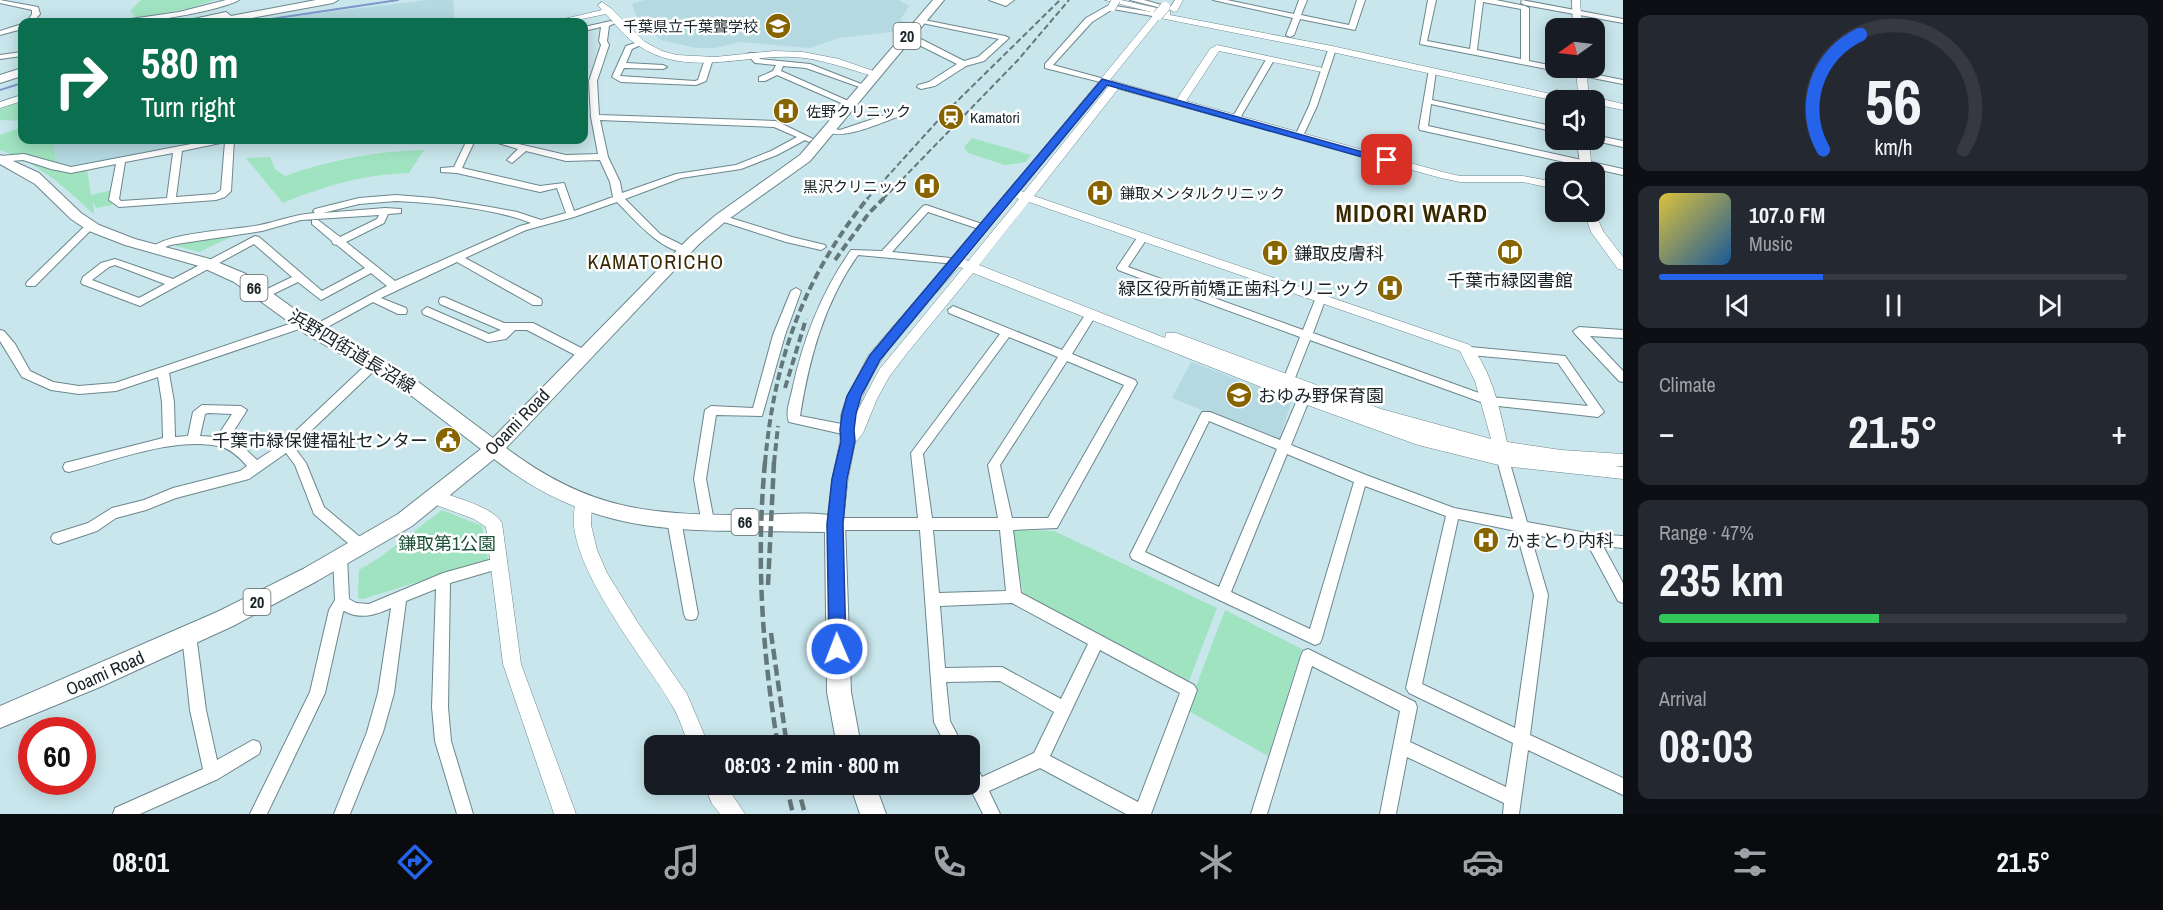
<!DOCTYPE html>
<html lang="en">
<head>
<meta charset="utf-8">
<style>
  body { margin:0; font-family:"Archivo Narrow","Noto Sans JP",sans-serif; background:#242831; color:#f1f3f6; height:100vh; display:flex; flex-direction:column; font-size:22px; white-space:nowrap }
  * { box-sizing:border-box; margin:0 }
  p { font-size:20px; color:#9ea1a6 }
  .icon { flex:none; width:33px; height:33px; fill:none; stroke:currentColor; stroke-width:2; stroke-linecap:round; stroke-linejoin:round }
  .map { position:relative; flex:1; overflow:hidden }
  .side { display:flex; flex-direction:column; gap:15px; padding:15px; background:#0d0f14; width:540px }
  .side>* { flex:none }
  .guide { position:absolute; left:18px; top:18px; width:570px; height:126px; border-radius:12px; box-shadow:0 3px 15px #0003; background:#0b6e4f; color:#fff; overflow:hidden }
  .needle { width:39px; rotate:256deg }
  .tools { position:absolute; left:1545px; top:18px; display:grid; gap:12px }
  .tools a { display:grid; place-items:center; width:60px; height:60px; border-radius:12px; background:#171b24; box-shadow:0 3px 15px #0003; font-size:30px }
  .speed { position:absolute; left:18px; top:717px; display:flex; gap:12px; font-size:30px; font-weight:700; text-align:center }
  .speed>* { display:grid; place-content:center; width:78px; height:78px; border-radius:50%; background:#171b24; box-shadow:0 3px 15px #0003; line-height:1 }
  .speed .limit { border:9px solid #d22; background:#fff; color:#111 }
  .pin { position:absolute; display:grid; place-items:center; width:51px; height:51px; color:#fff; margin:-26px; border-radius:12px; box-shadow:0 3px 9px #0006 }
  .me { position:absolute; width:66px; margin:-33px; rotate:359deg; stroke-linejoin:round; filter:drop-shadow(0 0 4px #0008) }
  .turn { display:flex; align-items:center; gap:21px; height:126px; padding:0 24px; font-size:27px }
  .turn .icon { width:78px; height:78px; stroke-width:2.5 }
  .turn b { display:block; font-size:42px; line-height:51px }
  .big { font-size:45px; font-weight:800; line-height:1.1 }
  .side .tile { flex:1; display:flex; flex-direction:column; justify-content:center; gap:9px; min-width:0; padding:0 21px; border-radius:12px; background:#242831 }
  .side .dial { align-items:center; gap:0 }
  .dial svg { height:156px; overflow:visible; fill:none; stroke:#363941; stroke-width:7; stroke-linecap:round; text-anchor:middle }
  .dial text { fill:#f1f3f6; stroke:none }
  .song { display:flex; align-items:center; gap:18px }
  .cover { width:72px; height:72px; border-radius:9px; background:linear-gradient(135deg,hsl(50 70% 55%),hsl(210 70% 35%)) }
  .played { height:6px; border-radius:3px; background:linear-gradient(90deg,#2563eb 35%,#363941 35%) }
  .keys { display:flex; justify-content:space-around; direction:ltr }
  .heat { display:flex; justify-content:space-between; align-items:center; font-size:33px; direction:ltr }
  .charge { height:9px; border-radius:4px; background:linear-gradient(90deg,#34c759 47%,#363941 0) }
  .trip { position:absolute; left:644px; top:735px; width:336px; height:60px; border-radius:12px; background:#171b24; box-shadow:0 3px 15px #0003; font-weight:800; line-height:60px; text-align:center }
  .tabs { display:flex; height:96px; justify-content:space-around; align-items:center; background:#090b0e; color:#9ea1a6 }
  .tabs .icon { width:42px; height:42px }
  .tabs .selected { color:#2563eb }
  .tabs b { font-size:27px; color:#f1f3f6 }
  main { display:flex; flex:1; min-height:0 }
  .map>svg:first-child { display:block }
</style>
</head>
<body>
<main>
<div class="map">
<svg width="1623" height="814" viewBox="0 0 1623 814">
  <rect width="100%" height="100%" fill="#c8e6ec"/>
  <path fill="#b4d9e1" d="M427 0H453L455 22H267L311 14Z
    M646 0H899L909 6 900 20 912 23 908 30 839 38 810 48 739 42 715 48H696L661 40 638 19 632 4Z
    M25 140H212L76 169 24 152 5 153Z
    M1191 362 1292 400 1279 441 1172 398Z"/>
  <path fill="#a0e3c1" d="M141 0H215L191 8 137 18 130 11Z
    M22 101V121L0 120V109Z
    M22 127V140H53L56 164 71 172 87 170 91 195 116 189 112 205 96 208 93 202 94 214C65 188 38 162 0 150V135Z
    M972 138 1031 155 1026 162 1005 165 968 153 964 147Z
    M424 150 409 173C364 174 325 186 283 203L246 158 270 157 275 169 285 176C331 160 375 151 424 150Z
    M231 235V237L199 252 176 246V243Z
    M442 510 482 526 488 560 363 599 358 598 359 570 379 558Z
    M1016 530 1054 531 1217 608 1189 681 1024 596 1011 533Z
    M1225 610 1302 649 1268 756 1187 710Z"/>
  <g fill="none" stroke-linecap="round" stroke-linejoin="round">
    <path stroke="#7d98cb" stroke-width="2" d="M251 22 398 0
      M0 90 22 83"/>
    <g stroke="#6c878d" stroke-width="2">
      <path id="minor" d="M0 0 38 7 40 14 33 22H27L32 14V10L0 3Z
        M226 0H239C220 11 142 24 120 22L124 20 179 12Z
        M989 0H1014L1006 6Z
        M1130 0H1144L1169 7 1165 9Z
        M1213 0H1227L1294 14 1299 0H1307L1301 15 1349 25 1357 0H1365L1355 30 1300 19 1294 35 1290 37 1286 35 1293 18Z
        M1428 0H1436L1427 41 1470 49 1476 0H1496L1525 6 1529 8V61L1623 80V84L1420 44ZM1483 2 1521 9V59L1477 50Z
        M1522 0 1623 19V23L1525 5 1521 3Z
        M1109 5 1158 13 1162 15 1158 17 1113 9 1092 22 1053 65 1108 80V84L1045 68V64L1086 18Z
        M919 19 1005 36 1009 38 984 61 966 66 935 86 921 89 917 87 918 85 929 82 957 64 905 38V34H911L964 61 978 57 999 39 922 23H919Z
        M611 21 615 23 609 26 607 41 609 45 597 81 599 115 776 121 813 139 809 142 805 140 777 155 741 169 681 178 625 199 660 234 688 248V252C664 255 632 217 617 202L574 217 526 230 465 258 541 299 542 302 541 305H533L457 262 381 298 406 308 407 311 406 314H398L373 302 313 335 307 331 309 328 387 286 371 273 321 300 298 282 267 297H259L258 295 259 293 292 277 254 244 140 306 82 284 81 282 83 277 101 263 115 259 173 279 255 236 259 237 322 291 365 268 337 245 333 244 332 241 312 224V220H318L340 237 377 219 379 215 301 220 262 231 170 245 156 251 151 248C168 232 235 230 260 225 279 221 296 214 315 213L313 211 315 209 359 198 396 195 433 198 490 207 517 212 541 220 566 213 557 188 540 192 457 173 441 172V168L454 167 467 140H475L462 168 540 186 564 183 574 211 613 197 610 182 600 160 566 161 526 151 512 163 507 160 518 149 488 140H501L566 155 598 154 591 117 589 81 601 45 599 41 601 27 584 31V27ZM600 120 774 127 797 137 771 151 736 165 676 174 622 193 620 182 608 157ZM396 201C437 203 493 208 531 223L520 226 395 281 346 242 384 223 388 214 401 213V209L385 208 323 213 359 204ZM115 265 165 284 139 298 92 280 109 267Z
        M19 25H22V29L0 35V31Z
        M641 41 645 43 632 49 626 63 663 65 667 67 663 69 624 68 620 76 695 81 698 80 705 59 709 57 713 59 706 81 696 85 621 82 612 77 626 46Z
        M1329 47 1336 49 1317 106 1303 136 1296 138 1295 136 1309 106Z
        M22 52V56L0 59V55Z
        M749 53H755L760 59 810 64 869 87 865 89 806 68 783 66 781 71 855 104 848 106 777 75 765 81H759V77L773 71 776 65 755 63 748 55Z
        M1267 58 1274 60 1240 118 1233 120 1232 118Z
        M1429 69 1436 71 1432 100 1556 127V132L1431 104 1428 126 1623 169V175L1420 130 1419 128Z
        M900 110 903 111V115C884 121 842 142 826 131L830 128 840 130Z
        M1594 135 1623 141V147L1591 140H1594Z
        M212 140H234L231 191 225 197 216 200 119 207 109 200 116 164 71 173 51 169 23 160 0 162V156L24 154 71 167ZM225 142 221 190 215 194 176 197 182 151ZM173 153 167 198 121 201 119 199 125 162Z
        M926 205 988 226 990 228 988 230H982L928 212 892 252 960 259 961 261 956 264 858 255C824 303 809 359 800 416L847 425 851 427 853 430 851 433 847 435 789 422C785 413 790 400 792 391 803 339 821 293 851 250L882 251 923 206Z
        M721 215 792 237 825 245 826 247 821 250 786 242 718 220 716 218Z
        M90 223 95 226 35 286H27L26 284 27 282 87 224Z
        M1143 234 1148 237 1128 267 1303 330 1317 295H1325L1326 298 1313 333 1490 397 1588 406 1558 363 1470 355 1464 351 1470 347 1565 356 1604 412 1598 417 1489 405 1310 340 1293 383H1285L1283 380 1300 337 1118 270 1117 268 1118 266 1139 235Z
        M796 288 801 291 785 335 762 416 716 415 706 479 714 521 712 525 707 527 702 525 694 479 705 410 711 406 753 408 773 335 791 291Z
        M444 297 504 323H533L587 351 589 354 587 357H579L527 330H515L506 339 488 342 423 314 422 311 427 307 489 334 501 330 440 304 439 301 440 298Z
        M953 306 1062 350 1087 312H1095L1096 315 1072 354 1135 380 1137 383 1057 528 1013 530 1021 593 1194 685 1197 690 1151 814H1126L1040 768 989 791 1000 814H983L968 784 969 762 975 764 982 777 1034 753 1054 712 1000 681 946 682 950 721 963 746H946L934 722 920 530H835L830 528 828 524 830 520 835 518H918L911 453 1000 334 949 313 948 310ZM1009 337 1058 357 988 465 998 518H932L923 454ZM1067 361 1124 385 1048 518H1012L1000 465ZM933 530H1000L1006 591 939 593ZM1012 603 1088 644 1061 699 1002 667 945 668 940 606ZM1100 650 1180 693 1138 802 1050 756Z
        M301 320 307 324 305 327 169 373 174 402 175 437 188 436 193 412 202 405 241 406 247 410 228 440 242 446 257 460 283 443 370 361H378L380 364 378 367 294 447 306 463 324 507 366 542 368 546 366 550 361 552 356 550 314 514 295 465 286 453 249 479 176 498 146 510 116 518 97 531 58 544 53 542 51 538 53 534 88 523 112 508 144 500 173 488 240 471 247 466C240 458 232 450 222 447 179 435 112 461 69 472L65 471 63 467 65 463 163 438 162 402 158 377 116 391 79 394 51 390 22 377 0 341V330L4 331 15 344 30 371 53 382 79 386 115 383ZM208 413 232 414 217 437 200 436 205 414Z
        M1579 327 1623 330V338L1590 336 1623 371V382L1619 381 1575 334 1573 331Z
        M1304 394 1310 398 1291 445 1366 475 1454 508 1513 519 1497 460 1499 457H1507L1509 460 1527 522 1592 534 1623 536V548L1603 546 1623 583V603L1618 601 1588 545 1530 534 1548 595 1530 735 1623 778V795L1528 750 1519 814H1503L1504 803 1407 757 1396 814H1380L1400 711 1312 666 1267 814H1251L1301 656 1303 651 1308 649 1415 702 1417 707 1410 742 1506 787 1513 743 1409 693 1406 688 1446 516 1365 486 1322 638 1320 643 1315 645 1132 559 1130 555 1202 412H1210L1280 440 1298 398ZM1209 421 1277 449 1219 587 1145 552ZM1287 454 1354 482 1310 629 1231 592ZM1458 519 1516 531 1534 595 1515 728 1422 684Z
        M674 514 679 516 681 520 698 614 696 619 691 620 686 619 684 614 667 520 669 516Z
        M340 551 345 553 347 557 349 599 356 603 369 604 443 573 500 557 505 559 507 563 505 567 450 583 448 707 451 741 473 814H457L435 741 432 707 436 589 406 601 394 693 383 732 350 814H334L367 732 378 693 391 608C375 615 361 620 344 611L343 612 325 693 267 814H250L310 692 329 610 335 600 333 557 335 553Z
        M189 628 194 630 196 635 206 710 217 760 253 740 259 742 261 748 259 754 218 779 140 814H113L115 808 203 769 190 710 182 635 184 630Z"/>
    </g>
    <g stroke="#6c878d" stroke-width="1">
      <path id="tertiary" d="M1105 0H1121L1170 11V15L1332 46 1551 94 1556 90 1578 94 1576 68H1586L1589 96 1623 104V110L1594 104V100L1556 101 1332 52 1160 18 1110 80 1177 99 1210 49 1217 45 1323 68 1327 69V73L1219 51 1186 101 1443 172 1460 176H1523L1556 182V189L1523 182H1460L1441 178 1118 89 1034 196 1470 345C1492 371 1500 410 1507 442L1561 450 1623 454V466H1614L1623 467V479L1503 466 1418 445 1299 402 973 273 908 352 889 377 877 399 863 433 855 443 848 479 843 524 841 529 835 531 829 529 827 524 832 479 840 441 841 414 847 397 869 354 981 225 1155 13ZM1106 85 1109 86 1024 192 1021 191ZM1016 198 1019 199 970 259 969 261 965 260ZM1029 202 1460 351 1475 381 1491 439 1381 409 1176 333H1166L1165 338 979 265ZM959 267 963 268 879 370 858 410C874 354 922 310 959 267Z
        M1175 0H1183L1177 11 1174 12 1169 9Z
        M1572 0H1580L1582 28H1573Z
        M602 2 612 9 645 42 662 51 677 55 715 57 774 51 803 52 839 59 882 74 877 77C849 70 822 58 792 57 741 55 685 77 639 46 626 38 616 25 606 14L567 22H551L602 10 598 5Z
        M22 95V101L0 108V102Z
        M1577 140H1589L1592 172H1581Z
        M1594 210 1603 231 1623 257V270L1618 269 1591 232 1584 212Z
        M434 490C451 496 494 507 502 523L521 664 576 814H554L503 664 486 527 474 519 428 502 426 497 428 492Z
        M584 496 590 498 592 503 591 525 597 550 607 573 638 623 687 694 709 746H689C684 733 680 719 673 707 648 662 552 550 578 498Z
        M704 784H725L745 814H720L712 804Z"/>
    </g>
    <g stroke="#6c878d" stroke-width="2">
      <path id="primary" d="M316 0H338L333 3 230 22H187L189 20 226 12 231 16Z
        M933 0H944L810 161 726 221 699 244 506 448C590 511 650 515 751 515 777 515 818 510 842 518L845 524 851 692 861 746H837L827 692 825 532C695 528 605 545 494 459L412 526 317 581 233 626 100 687 0 728V706L217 612 303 569 398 514 481 449 400 387 307 335 234 282 199 266 125 245 89 231 71 219 35 184 0 164V155L39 173 81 213 99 225 135 239 210 259 246 274 319 327 413 378 493 438 689 238 716 215 800 155Z
        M22 68V76L0 83V75Z
        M850 784H875L886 814H860Z"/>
    </g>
    <use href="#minor" fill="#fff" fill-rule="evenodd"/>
    <use href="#tertiary" fill="#fff" fill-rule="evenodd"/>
    <use href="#primary" fill="#fff" fill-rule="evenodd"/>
    <path stroke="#64777b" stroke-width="2" stroke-dasharray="6 3" stroke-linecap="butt" d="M867 199 943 115 1060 0
      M883 199 1018 60 1069 0"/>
    <path stroke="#64777b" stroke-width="4" stroke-dasharray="8 4" stroke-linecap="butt" d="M835 260 869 213 884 198
      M785 388 806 319
      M765 463C774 361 803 278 868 198
      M774 463 778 426"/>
    <path stroke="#64777b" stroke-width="4.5" stroke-dasharray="11 5" stroke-linecap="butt" d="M765 462C756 558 762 651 778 746
      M768 585 774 462
      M771 633 787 746
      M786 784 793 814
      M797 784 805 814"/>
    <g stroke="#6c878d" stroke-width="9" stroke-linecap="butt">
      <path id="minor-bridge" d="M1112 7 1116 0"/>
    </g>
    <g stroke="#6c878d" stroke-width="11" stroke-linecap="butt">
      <path id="tertiary-bridge" d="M1158 15 1165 7"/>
    </g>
    <use href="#minor-bridge" stroke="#fff" stroke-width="8"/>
    <use href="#tertiary-bridge" stroke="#fff" stroke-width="10"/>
  </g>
  <path fill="#2563eb" stroke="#184099" stroke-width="1.5" d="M1102 79 1392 160 1383 163 1107 85 880 360 861 396 856 414 854 430 855 441 847 479 843 524 846 649 843 655 837 657 831 655 829 649 827 524 832 479 841 441 840 430 842 414 847 396 870 355Z"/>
  <defs>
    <g id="school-disc" transform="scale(1.35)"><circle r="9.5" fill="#866400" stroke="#fff"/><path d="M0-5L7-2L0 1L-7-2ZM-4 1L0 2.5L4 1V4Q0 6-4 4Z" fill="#fff"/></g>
    <g id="hospital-disc" transform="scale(1.35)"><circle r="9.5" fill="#866400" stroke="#fff"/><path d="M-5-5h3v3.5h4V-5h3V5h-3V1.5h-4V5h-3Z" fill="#fff"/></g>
    <g id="station-disc" transform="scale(1.35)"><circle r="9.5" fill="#866400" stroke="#fff"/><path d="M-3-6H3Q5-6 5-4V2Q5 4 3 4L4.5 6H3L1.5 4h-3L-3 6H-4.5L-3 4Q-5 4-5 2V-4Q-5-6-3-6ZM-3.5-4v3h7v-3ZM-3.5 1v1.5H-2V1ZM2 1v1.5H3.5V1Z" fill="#fff"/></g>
    <g id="library-disc" transform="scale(1.35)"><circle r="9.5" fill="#866400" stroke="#fff"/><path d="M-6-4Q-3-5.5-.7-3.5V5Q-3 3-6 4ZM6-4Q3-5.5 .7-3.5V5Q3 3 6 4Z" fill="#fff"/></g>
    <g id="civic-disc" transform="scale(1.35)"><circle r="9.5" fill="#866400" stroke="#fff"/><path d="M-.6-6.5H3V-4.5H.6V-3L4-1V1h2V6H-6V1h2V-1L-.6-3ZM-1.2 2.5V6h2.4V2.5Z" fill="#fff"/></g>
  </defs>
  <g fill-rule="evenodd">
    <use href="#school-disc" x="778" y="26"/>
    <use href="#hospital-disc" x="786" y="111"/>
    <use href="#station-disc" x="951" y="117"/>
    <use href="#hospital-disc" x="927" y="186"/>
    <use href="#hospital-disc" x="1100" y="193"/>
    <use href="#library-disc" x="1510" y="252"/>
    <use href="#hospital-disc" x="1275" y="253"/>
    <use href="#hospital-disc" x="1390" y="288"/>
    <use href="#school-disc" x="1239" y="395"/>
    <use href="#civic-disc" x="448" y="440"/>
    <use href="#hospital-disc" x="1486" y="540"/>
  </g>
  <g text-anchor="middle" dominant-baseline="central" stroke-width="5" stroke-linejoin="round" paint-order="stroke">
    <g font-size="15" fill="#192426" stroke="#fff" text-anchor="start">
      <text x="758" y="26" text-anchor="end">千葉県立千葉聾学校</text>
      <text x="806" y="111">佐野クリニック</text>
      <text x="970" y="117">Kamatori</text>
      <text x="908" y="186" text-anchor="end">黒沢クリニック</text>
      <text x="1120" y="193">鎌取メンタルクリニック</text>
    </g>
    <g fill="#fff" stroke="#5e6667" stroke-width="1.5">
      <rect x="893.5" y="23" width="27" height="26" rx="4.5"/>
      <rect x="240.5" y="275" width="27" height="26" rx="4.5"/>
      <rect x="731.5" y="509" width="27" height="26" rx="4.5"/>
      <rect x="243.5" y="589" width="27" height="26" rx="4.5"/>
    </g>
    <g font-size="16" font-weight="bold" fill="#192426">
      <text x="907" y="36">20</text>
      <text x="254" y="288">66</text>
      <text x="745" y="522">66</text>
      <text x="257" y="602">20</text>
    </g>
    <g font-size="18" fill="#192426" stroke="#fff" text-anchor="start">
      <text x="1294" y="253">鎌取皮膚科</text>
      <text x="1510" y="280" text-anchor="middle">千葉市緑図書館</text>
      <text x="1370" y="288" text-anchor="end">緑区役所前矯正歯科クリニック</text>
      <text x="1258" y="395">おゆみ野保育園</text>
      <text x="428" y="440" text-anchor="end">千葉市緑保健福祉センター</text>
      <text x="1506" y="540">かまとり内科</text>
    </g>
    <g font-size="18" fill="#192426" stroke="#fff">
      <text transform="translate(352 351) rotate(31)">浜野四街道長沼線</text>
      <text transform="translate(517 422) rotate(-46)">Ooami Road</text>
      <text transform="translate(105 673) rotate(-24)">Ooami Road</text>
    </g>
    <g font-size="18" fill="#1e513a" stroke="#fff">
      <text x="447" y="543">鎌取第1公園</text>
    </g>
    <g font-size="20" letter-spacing="1.5" fill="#392900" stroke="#fff">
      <text x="656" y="261">KAMATORICHO</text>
    </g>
    <g font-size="24" font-weight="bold" letter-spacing="1.5" fill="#392900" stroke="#fff">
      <text x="1412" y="213">MIDORI WARD</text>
    </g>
  </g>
</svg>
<div class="tools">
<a><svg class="needle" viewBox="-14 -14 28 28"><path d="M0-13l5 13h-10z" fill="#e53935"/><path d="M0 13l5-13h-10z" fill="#9ea1a6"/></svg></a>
<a><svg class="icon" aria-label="sound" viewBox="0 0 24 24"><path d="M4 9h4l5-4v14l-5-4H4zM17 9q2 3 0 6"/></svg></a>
<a><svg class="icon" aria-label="search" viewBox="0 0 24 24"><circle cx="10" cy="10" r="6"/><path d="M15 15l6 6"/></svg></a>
</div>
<div class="speed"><div class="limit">60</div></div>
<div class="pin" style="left:1387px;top:160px;background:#d93025"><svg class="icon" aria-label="arrive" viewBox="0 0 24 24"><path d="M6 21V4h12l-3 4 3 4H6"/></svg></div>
<svg class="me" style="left:837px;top:649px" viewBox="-20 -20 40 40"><circle r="17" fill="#2563eb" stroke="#fff" stroke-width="3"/><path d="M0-11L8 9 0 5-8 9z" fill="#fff"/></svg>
<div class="trip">08:03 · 2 min · 800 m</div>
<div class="guide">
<div class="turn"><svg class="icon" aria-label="right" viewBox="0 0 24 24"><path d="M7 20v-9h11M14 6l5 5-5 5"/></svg><div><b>580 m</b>Turn right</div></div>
</div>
</div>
<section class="side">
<div class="tile dial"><svg viewBox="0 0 100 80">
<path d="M14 69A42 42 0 1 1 86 69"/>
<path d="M14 69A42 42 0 0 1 33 10" stroke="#2563eb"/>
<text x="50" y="56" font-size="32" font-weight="700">56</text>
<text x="50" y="72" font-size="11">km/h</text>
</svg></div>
<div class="tile">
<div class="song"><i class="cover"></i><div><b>107.0 FM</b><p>Music</p></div></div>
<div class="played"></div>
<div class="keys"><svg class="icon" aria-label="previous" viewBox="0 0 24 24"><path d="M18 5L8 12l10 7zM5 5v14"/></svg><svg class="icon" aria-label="pause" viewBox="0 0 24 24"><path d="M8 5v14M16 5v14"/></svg><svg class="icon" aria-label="next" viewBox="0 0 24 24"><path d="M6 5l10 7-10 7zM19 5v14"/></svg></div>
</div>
<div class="tile"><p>Climate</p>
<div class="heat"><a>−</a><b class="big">21.5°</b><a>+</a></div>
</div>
<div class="tile"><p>Range · 47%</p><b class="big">235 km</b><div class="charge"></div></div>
<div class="tile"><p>Arrival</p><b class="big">08:03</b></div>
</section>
</main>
<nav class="tabs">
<b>08:01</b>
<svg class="icon selected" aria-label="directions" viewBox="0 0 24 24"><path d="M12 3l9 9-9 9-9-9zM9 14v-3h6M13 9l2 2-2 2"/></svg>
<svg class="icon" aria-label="music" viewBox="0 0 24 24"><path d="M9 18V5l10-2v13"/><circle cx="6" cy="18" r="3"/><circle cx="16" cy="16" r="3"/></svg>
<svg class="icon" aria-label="phone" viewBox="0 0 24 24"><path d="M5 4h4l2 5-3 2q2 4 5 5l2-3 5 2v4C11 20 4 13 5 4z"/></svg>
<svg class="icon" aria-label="climate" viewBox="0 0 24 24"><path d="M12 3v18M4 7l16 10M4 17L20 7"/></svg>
<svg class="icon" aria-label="car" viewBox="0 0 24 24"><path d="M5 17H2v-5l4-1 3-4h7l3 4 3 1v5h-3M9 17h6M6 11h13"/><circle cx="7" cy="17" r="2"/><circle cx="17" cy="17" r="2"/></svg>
<svg class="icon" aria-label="filters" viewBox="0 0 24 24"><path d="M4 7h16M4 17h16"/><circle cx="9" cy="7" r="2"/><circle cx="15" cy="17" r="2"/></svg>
<b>21.5°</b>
</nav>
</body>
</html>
